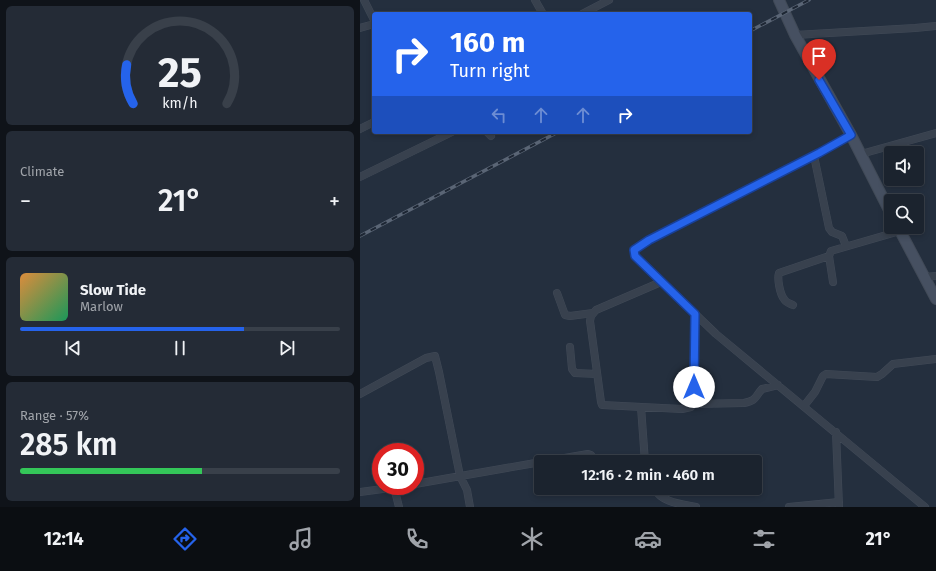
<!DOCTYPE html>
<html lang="en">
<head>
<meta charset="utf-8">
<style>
  body { margin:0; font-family:"Fira Sans",sans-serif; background:#242b36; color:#f1f3f6; height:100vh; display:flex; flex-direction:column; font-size:15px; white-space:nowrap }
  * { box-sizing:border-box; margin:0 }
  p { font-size:13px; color:#a0a4aa }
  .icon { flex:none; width:22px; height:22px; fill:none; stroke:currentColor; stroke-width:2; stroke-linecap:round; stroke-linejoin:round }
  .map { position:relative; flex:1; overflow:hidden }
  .panel { display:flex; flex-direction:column; gap:6px; padding:6px; background:#0f1319; width:360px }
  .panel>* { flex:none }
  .guide { position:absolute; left:12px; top:12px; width:380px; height:122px; border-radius:4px; box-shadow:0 2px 6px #0003,0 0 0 1px #39404a; background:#2563eb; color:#fff; overflow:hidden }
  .controls { position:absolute; left:524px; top:146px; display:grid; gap:8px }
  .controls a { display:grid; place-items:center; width:40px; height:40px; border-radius:4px; background:#1b232e; box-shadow:0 2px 6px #0003,0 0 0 1px #39404a; font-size:20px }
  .speed { position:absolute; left:12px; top:443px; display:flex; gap:8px; font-size:20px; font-weight:700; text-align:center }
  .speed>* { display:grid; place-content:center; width:52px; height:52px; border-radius:50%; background:#1b232e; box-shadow:0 2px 6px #0003,0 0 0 1px #39404a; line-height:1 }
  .speed .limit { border:6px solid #d22; background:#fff; color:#111 }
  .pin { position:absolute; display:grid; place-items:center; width:34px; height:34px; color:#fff; margin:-41px -17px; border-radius:50% 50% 50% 0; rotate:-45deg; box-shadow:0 0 4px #0007 }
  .pin .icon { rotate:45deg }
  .me { position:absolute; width:44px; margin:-22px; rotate:0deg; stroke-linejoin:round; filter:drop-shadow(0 0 3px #0008) }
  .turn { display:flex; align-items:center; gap:14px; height:84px; padding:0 12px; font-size:18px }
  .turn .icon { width:52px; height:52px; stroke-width:2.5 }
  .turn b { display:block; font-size:28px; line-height:34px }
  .lanes { display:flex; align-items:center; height:38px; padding:0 12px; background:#0003; justify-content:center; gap:20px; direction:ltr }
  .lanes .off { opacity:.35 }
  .big { font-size:30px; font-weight:600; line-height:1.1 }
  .panel .widget { flex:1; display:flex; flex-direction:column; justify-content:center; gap:6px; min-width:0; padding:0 14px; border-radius:6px; background:#242b36 }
  .panel .dial { align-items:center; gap:0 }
  .dial svg { height:104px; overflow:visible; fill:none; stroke:#39404a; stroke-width:7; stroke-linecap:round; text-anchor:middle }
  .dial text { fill:#f1f3f6; stroke:none }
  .song { display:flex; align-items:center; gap:12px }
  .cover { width:48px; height:48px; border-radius:6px; background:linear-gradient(135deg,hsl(30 70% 55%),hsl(150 70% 35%)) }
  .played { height:4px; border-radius:2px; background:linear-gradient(90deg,#2563eb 70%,#39404a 70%) }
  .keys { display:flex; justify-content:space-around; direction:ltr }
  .heat { display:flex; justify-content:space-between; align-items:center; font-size:22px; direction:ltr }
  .charge { height:6px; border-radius:3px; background:linear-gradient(90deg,#34c759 57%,#39404a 0) }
  .trip { position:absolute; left:174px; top:455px; width:228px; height:40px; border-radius:4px; background:#1b232e; box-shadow:0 2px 6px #0003,0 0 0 1px #39404a; font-weight:600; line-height:40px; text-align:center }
  .tab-bar { display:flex; height:64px; justify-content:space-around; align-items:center; background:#0b0e12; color:#a0a4aa }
  .tab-bar .icon { width:28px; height:28px }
  .tab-bar .on { color:#2563eb }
  .tab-bar b { font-size:18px; color:#f1f3f6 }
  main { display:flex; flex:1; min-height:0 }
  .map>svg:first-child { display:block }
</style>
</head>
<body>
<main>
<section class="panel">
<div class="widget dial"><svg viewBox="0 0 100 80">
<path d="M14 69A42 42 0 1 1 86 69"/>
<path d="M14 69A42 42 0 0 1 9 39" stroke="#2563eb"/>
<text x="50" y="56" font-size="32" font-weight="700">25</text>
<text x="50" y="72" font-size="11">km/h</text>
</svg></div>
<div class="widget"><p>Climate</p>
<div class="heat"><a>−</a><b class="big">21°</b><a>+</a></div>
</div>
<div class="widget">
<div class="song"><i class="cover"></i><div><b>Slow Tide</b><p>Marlow</p></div></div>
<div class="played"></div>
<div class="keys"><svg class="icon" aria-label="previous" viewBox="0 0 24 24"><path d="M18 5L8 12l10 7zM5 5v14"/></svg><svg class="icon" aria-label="pause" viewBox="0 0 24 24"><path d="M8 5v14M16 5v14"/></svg><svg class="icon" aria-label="next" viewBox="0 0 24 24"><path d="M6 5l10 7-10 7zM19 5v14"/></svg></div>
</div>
<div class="widget"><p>Range · 57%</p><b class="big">285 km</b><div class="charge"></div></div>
</section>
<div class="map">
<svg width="576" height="507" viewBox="0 0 576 507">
  <rect width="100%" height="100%" fill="#242f3e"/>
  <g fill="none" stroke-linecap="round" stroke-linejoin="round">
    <g stroke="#414a57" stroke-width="8">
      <path id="street" d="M4 0 14 20
        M175 0 183 14
        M222 14 249 0
        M0 28 14 24
        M435 35 555 28 576 26
        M0 129 14 122
        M127 132 131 136
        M491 135 459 153 289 240 276 248 274 253 277 258 356 334 565 507
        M501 154 576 133
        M454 156 469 228 472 232 482 236 486 246
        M0 177 92 132
        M565 277 576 276
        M301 282 236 310 231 316 230 321 241 402 242 405 322 409 331 407 334 401 335 314
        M473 282 469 256 471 251 540 231
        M197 293 205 315 210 316 233 313
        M433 305C429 303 426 303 424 299 420 294 417 279 419 273L469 256
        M210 347 212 369 215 373 237 374
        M0 394 66 358 75 356 79 372 100 476 107 490 110 507
        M333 404 384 403C397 400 394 398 402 389L418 385
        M444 406 455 392 463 376 466 374 517 377 522 374 533 364 576 359
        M281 407 285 462
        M476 432 479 507
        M181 462 228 454 231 455 235 462
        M55 484 181 462
        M34 487 39 507
        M294 488C302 503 321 504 336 507
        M0 492 45 486
        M429 507 479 502"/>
    </g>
    <g stroke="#414a57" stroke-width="12">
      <path id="secondary" d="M419 0 435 35 491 135 531 214
        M538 227 576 299"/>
    </g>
    <use href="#street" stroke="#38414e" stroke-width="7"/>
    <use href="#secondary" stroke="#465061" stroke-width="10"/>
    <g stroke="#5a6575" stroke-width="3.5">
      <path id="rail" d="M390 31 449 0
        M0 236 198 132"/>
    </g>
    <use href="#rail" stroke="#1d2633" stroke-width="2" stroke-dasharray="6" stroke-linecap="butt"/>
  </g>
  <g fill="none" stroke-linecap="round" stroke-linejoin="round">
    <g stroke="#184099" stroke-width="10">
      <path id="route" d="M334 387 335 314 277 258 275 256 274 250 289 240 459 153 491 135 459 80"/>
    </g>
    <use href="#route" stroke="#2563eb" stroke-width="7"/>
  </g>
</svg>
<div class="controls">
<a><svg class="icon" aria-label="sound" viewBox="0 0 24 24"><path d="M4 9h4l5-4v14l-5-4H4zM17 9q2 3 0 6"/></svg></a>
<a><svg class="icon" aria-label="search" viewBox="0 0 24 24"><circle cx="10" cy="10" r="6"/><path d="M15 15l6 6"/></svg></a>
</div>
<div class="speed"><div class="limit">30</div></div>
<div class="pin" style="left:459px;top:80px;background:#d93025"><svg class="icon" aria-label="arrive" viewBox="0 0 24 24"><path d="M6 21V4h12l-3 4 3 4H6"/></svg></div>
<svg class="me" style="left:334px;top:387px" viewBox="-20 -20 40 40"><circle r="19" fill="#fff"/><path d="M0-13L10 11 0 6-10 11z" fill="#2563eb"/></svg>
<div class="trip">12:16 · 2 min · 460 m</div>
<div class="guide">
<div class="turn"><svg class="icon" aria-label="right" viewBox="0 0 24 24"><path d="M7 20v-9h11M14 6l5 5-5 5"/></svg><div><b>160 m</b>Turn right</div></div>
<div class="lanes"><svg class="icon off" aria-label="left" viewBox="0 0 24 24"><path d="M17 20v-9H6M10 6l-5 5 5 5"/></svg><svg class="icon off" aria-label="ahead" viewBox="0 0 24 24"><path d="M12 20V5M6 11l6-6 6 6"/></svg><svg class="icon off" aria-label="ahead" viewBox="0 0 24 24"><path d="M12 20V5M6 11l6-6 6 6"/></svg><svg class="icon" aria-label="right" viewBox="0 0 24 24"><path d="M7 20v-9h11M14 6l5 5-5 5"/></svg></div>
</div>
</div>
</main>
<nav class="tab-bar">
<b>12:14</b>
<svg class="icon on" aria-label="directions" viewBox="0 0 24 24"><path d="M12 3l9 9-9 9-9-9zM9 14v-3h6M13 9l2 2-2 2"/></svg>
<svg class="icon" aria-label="music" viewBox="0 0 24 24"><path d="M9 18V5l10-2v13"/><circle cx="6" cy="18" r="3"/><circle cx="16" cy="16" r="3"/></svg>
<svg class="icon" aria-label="phone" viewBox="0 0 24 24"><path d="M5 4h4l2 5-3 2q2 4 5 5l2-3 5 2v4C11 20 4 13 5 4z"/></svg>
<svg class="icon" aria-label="climate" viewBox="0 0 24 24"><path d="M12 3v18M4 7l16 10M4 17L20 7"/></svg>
<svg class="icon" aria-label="car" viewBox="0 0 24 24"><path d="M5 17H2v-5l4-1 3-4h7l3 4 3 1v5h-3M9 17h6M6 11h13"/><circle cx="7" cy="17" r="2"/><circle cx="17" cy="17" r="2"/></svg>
<svg class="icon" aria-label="filters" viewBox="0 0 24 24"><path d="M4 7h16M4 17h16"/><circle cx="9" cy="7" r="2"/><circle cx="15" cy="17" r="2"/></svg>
<b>21°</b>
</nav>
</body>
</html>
